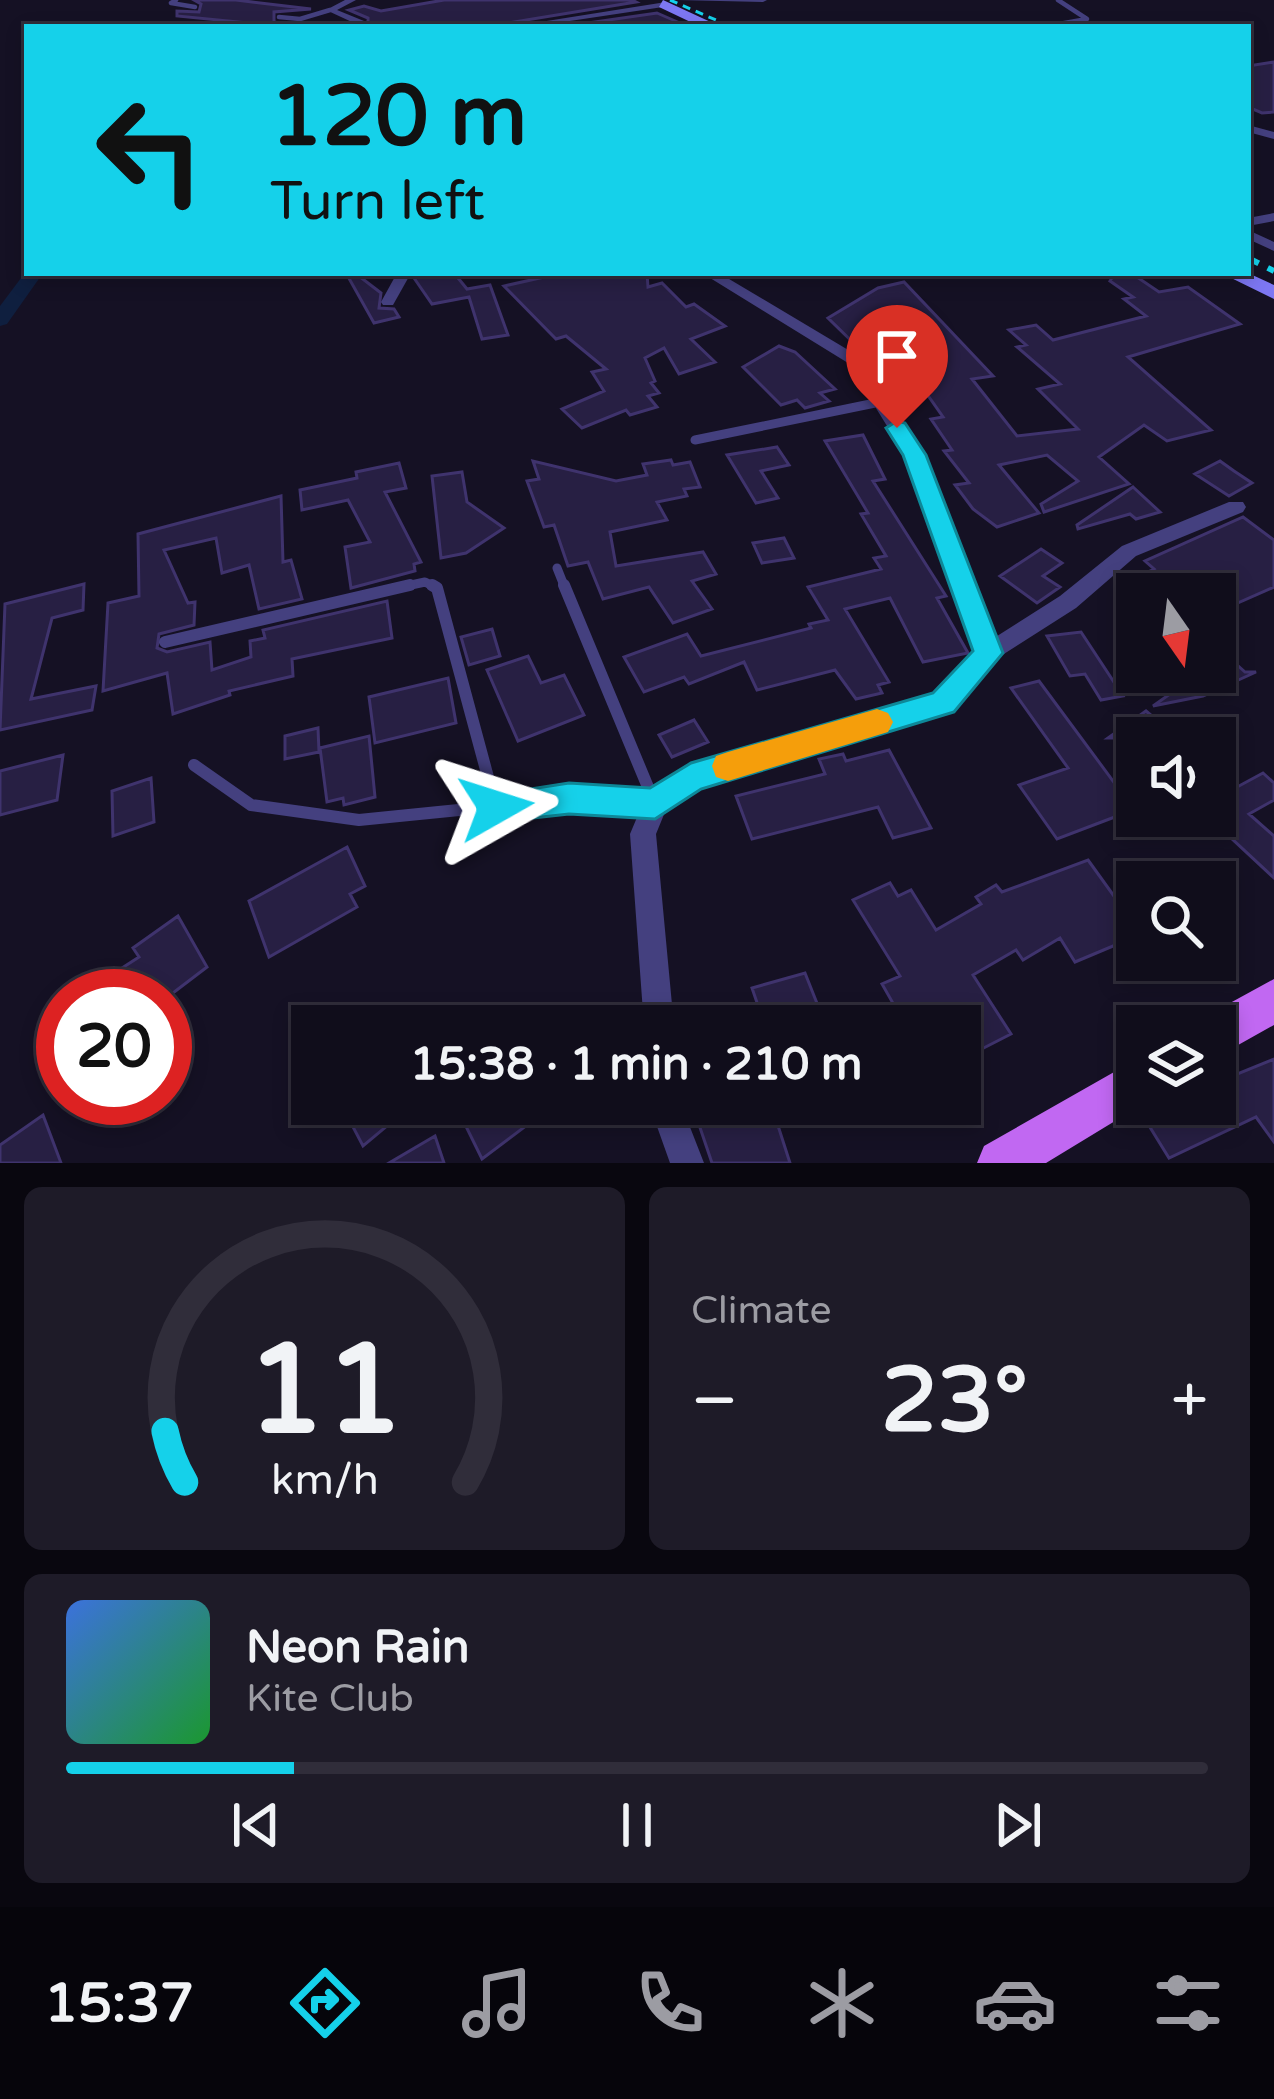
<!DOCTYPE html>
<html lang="en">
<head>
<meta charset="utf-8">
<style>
  body { margin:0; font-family:"Varela Round",sans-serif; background:#1e1b28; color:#f1f3f6; height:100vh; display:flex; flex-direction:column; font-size:45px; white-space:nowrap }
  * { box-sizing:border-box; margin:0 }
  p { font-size:39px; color:#9c9ca3 }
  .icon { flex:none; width:66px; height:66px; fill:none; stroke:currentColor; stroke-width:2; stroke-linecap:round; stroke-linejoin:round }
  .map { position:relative; height:1163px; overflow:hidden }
  .drawer { display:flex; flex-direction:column; gap:24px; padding:24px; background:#09070f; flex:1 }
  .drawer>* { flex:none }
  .guide { position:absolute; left:24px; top:24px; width:1227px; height:252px; border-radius:0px; box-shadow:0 6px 18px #0003,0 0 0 3px #302d3a; background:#15d1ea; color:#111; overflow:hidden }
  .needle { width:78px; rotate:166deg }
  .buttons { position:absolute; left:1116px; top:573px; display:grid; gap:24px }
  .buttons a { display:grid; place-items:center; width:120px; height:120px; border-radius:0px; background:#100d1b; box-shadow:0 6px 18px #0003,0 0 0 3px #302d3a; font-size:60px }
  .speed { position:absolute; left:36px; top:969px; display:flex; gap:24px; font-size:60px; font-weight:700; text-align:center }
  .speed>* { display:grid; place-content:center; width:156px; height:156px; border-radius:50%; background:#100d1b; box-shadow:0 6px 18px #0003,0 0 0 3px #302d3a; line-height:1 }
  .speed .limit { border:18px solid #d22; background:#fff; color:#111 }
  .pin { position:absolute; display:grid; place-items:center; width:102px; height:102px; color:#fff; margin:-123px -51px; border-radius:50% 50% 50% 0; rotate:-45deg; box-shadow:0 0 12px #0007 }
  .pin .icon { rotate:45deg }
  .me { position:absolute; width:132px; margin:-66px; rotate:84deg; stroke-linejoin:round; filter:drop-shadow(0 0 9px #0008) }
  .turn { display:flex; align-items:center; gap:42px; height:252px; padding:0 48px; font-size:54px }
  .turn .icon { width:156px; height:156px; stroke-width:2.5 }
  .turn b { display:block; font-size:84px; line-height:102px }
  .big { font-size:90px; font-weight:700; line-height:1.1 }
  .drawer .tile { flex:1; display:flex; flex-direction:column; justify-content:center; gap:18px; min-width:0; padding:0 42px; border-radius:18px; background:#1e1b28 }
  .drawer .dial { align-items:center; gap:0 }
  .dial svg { height:312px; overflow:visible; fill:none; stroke:#302d3a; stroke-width:7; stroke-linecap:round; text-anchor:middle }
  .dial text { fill:#f1f3f6; stroke:none }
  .song { display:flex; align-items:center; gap:36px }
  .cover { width:144px; height:144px; border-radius:18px; background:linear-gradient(135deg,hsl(220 70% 55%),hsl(130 70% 35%)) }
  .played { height:12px; border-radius:6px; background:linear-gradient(90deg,#15d1ea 20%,#302d3a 20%) }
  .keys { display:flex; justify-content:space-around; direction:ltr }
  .heat { display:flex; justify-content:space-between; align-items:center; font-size:66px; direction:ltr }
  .drawer .tiles { flex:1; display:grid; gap:24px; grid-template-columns:1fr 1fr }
  .tile:last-child { grid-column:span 2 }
  .trip { position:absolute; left:291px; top:1005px; width:690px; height:120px; border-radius:0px; background:#100d1b; box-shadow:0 6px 18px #0003,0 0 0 3px #302d3a; font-weight:700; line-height:120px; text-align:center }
  .dock { display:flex; height:192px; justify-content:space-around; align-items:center; background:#06050b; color:#9c9ca3 }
  .dock .icon { width:84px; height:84px }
  .dock .on { color:#15d1ea }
  .dock b { font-size:54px; color:#f1f3f6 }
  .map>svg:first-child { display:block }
</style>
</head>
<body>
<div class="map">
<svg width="1274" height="1163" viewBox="0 0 1274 1163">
  <rect width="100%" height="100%" fill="#151124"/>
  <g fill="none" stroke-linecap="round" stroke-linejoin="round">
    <path fill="#0f1f3f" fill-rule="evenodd" d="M27 270 43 273 7 324 0 326V306Z"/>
  </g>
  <path fill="#271f43" stroke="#3f336d" stroke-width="3" d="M194 0H236L311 9 274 12V22L291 25 288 27 177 16V11L199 12 201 4Z
    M444 0H632L636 2 508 23 505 27H368V18L349 10 364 6 381 11Z
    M657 13 689 27H560Z
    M1274 62V112L1262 113 1248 107V66Z
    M346 273H355L381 293 379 308 394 309 399 317 374 323Z
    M415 273H454L467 289 490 285 508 335 482 339 469 297 432 304 414 278Z
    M562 273H647L648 287 662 283 686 307 694 304 725 326 691 339 715 362 679 374 664 348 645 358 655 381 651 383 659 393 648 396 657 407 630 415 626 410 582 428 562 409 604 391 592 372 606 369 566 336 556 339 504 286Z
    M1115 273H1131L1159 292 1188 287 1240 324 1128 357 1211 430 1167 441 1144 425 1099 457 1129 484 1044 512 1041 504 1078 481 1047 455 999 465 1039 513 997 527 973 509 955 485 969 483 944 451 952 450 931 419 943 417 903 360 885 364 878 358 871 360 828 318 878 288 904 282 993 376 972 379 1017 436 1078 429 1038 389 1060 384 1017 347 1026 345 1009 330 1036 325 1053 340 1146 316 1124 299 1133 297 1110 281Z
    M779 346 795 352 835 389 820 393 829 401 805 408 797 400 781 405 743 367Z
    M863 435 885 479 873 481 946 596 937 598 968 653 923 662 890 598 845 609 889 682 878 685 882 693 856 699 835 670 757 690 744 662 689 684 684 677 644 692 624 657 687 634 701 656 811 628 809 624 828 620 808 587 881 569 874 558 886 556 861 514 868 513 825 441Z
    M777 447 789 465 761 471 778 498 756 503 727 455Z
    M671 460 673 465 690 462 700 487 684 489 687 496 657 502 667 520 610 532 616 566 703 552 716 574 692 581 712 609 673 623 649 587 603 599 588 562 568 566 554 525 544 527 527 481 539 479 533 461 616 481 647 475 643 464Z
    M1220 461 1234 471 1252 483 1229 496 1195 474Z
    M399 463 406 488 385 492 421 562 414 564 415 571 351 588 345 547 370 542 348 500 302 510 300 490 357 478 356 472Z
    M462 472 467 502 504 528 466 553 441 558 432 476Z
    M1133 487 1160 512 1136 519 1130 514 1078 529 1077 525Z
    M281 496 283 562 291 560 302 599 259 609 249 565 222 573 216 538 164 550 188 603 195 602 194 625 159 634 157 648 167 652 210 642 212 670 251 657 250 641 265 638 263 630 387 601 392 638 292 659 293 676 229 691 230 695 173 714 167 673 103 691 108 603 139 596 138 534Z
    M1243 517 1274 540V587L1215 613V594H1145L1130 581 1154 569 1145 561Z
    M784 538 794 558 762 563 753 543Z
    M1041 549 1062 563 1043 576 1060 587 1037 603 1000 576Z
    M84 584 83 610 52 618 31 699 96 686 92 710 0 730 5 604Z
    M492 629 500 656 469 665 461 637Z
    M1081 632 1123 696 1101 700 1085 674 1070 676 1047 636Z
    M1215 645 1245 672H1256L1203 696 1153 706 1201 672H1215Z
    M528 656 541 683 564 675 584 715 518 741 487 670Z
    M448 678 456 723 375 743 369 697Z
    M1039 681 1130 804 1116 810 1120 815 1057 839 1019 785 1068 768 1011 688Z
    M1146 711 1178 738H1108Z
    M694 720 708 742 672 757 659 735Z
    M318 728 319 752 285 759V736Z
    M369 736 375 797 344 805 343 798 327 802 320 748Z
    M889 750 931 828 893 838 878 807 752 839 736 796 825 774 819 759 843 754 846 761Z
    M63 755 57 800 0 815V771Z
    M1263 773 1274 783V800L1249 814 1274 836V878L1215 823V783L1226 793Z
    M151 778 154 822 113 836 112 791Z
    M347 847 365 886 350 894 357 907 269 957 249 901Z
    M1088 860 1137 928V936L1075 962 1060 938 1023 960 1016 950 973 975 1011 1034 960 1060V1026H906L882 984 900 976 853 900 890 883 898 896 911 890 936 930 981 904 976 897 996 885 1002 892Z
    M178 916 207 967 169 996H116L108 977 139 957 133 948Z
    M805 973 826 1026H765L752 988Z
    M1274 1059V1142L1256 1117 1169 1158 1140 1111 1153 1104H1215V1083Z
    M341 1104H375L387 1126 363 1146Z
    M455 1104H555L482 1159Z
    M692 1104H727L733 1120 772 1107 790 1163H712Z
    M43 1115 61 1163H0V1145Z
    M435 1136 444 1163H389Z"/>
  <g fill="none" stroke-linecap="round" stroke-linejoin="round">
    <path stroke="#44407f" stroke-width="4.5" d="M176 0 171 3 195 7
      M279 17 300 19 330 10
      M877 25 883 27
      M1042 27 1087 19 1058 0"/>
    <path stroke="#44407f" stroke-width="9" d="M695 440 880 402
      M557 568 565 588
      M397 588 425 582 437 588"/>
    <path stroke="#44407f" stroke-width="12" d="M432 585 437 588 496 807
      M165 642 410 585
      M194 765 251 805 359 820 569 799 655 804 564 585"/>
    <path fill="#44407f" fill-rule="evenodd" d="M345 0H356L337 10 364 21V25L348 27 354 23 326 10Z
      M677 0H767L763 2Z
      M666 2 663 7 530 27H509Z
      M1248 125 1274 132V139L1248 132Z
      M1274 213V221L1248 226V218Z
      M1248 230 1274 242V251L1248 239Z
      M397 273H411L393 305H383L381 302Z
      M702 273H719L860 357 923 455 994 638 1060 596 1122 546 1229 502H1243L1246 507 1243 512 1136 556 1076 608 996 659 951 710 699 787 665 812 656 834 674 1026H644L630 834 646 796 691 767 935 695 976 651 905 455 848 363Z
      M649 1104H681L704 1163H670Z"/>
    <path fill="#7d77f3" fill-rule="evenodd" d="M663 0 715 24 717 27H701L659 7Z
      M1221 273H1248L1274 285V299Z"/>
    <path fill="#c168f2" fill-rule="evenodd" d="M1274 979V1025L1215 1058V1026H1197L1199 1020Z
      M1137 1059V1104H1143L1046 1163H977L984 1146Z"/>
    <path stroke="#15d1ea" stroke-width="3" stroke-dasharray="8 6" stroke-linecap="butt" d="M670 0 732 27"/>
    <path stroke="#15d1ea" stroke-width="6" stroke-dasharray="12 10" stroke-linecap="butt" d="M1248 258 1274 271"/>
  </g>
  <path fill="#15d1ea" stroke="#0e8898" stroke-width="3" d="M897 421 905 423 926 455 1003 653 954 712 701 789 655 819 569 814 496 822 485 818 480 807 485 796 569 783 650 788 691 763 933 693 973 651 903 455 886 428Z"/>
  <path fill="#f59e0b" d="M877 709 888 713 893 722 888 732 728 781 716 777 712 766 716 756 728 752Z"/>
</svg>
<div class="buttons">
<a><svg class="needle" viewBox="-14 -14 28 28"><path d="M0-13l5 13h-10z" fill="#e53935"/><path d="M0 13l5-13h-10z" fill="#9c9ca3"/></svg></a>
<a><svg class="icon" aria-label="sound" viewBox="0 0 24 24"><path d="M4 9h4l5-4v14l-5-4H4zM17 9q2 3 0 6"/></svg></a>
<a><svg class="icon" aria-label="search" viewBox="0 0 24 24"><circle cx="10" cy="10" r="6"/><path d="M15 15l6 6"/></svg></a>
<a><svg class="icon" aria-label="layers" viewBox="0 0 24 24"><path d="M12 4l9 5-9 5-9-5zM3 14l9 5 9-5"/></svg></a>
</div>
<div class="speed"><div class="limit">20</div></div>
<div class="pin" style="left:897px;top:428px;background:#d93025"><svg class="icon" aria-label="arrive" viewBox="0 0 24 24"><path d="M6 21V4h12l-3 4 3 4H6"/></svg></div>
<svg class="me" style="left:496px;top:807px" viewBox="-20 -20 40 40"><path d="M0-17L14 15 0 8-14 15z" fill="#15d1ea" stroke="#fff" stroke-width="4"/></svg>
<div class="trip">15:38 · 1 min · 210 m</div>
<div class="guide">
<div class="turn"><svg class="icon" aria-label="left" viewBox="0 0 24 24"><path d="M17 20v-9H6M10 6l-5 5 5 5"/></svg><div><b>120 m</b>Turn left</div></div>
</div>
</div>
<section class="drawer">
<div class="tiles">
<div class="tile dial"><svg viewBox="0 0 100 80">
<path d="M14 69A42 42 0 1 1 86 69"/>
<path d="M14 69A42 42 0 0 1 9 56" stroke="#15d1ea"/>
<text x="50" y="56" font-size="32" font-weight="700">11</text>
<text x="50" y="72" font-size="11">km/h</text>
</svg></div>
<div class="tile"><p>Climate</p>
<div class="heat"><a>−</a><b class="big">23°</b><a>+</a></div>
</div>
<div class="tile">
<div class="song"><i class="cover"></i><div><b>Neon Rain</b><p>Kite Club</p></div></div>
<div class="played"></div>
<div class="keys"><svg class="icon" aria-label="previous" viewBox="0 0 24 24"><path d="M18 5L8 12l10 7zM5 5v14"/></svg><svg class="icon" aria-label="pause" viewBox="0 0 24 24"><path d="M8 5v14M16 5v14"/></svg><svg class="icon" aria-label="next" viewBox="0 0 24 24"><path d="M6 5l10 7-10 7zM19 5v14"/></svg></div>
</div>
</div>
</section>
<nav class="dock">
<b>15:37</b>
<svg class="icon on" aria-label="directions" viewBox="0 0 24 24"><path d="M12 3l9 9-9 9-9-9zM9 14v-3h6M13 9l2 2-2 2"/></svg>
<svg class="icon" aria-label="music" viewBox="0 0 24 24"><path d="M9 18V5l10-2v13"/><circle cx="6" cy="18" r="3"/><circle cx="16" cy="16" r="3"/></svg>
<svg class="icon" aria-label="phone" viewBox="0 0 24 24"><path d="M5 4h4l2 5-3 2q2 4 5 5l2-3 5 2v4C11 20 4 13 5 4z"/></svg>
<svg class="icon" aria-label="climate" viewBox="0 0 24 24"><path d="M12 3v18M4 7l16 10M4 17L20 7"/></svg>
<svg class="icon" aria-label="car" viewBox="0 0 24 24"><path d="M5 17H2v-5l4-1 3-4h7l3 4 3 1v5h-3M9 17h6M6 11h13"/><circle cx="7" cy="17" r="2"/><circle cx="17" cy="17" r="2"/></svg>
<svg class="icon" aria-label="filters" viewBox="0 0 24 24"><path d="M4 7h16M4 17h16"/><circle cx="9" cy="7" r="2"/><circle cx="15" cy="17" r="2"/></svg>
</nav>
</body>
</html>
